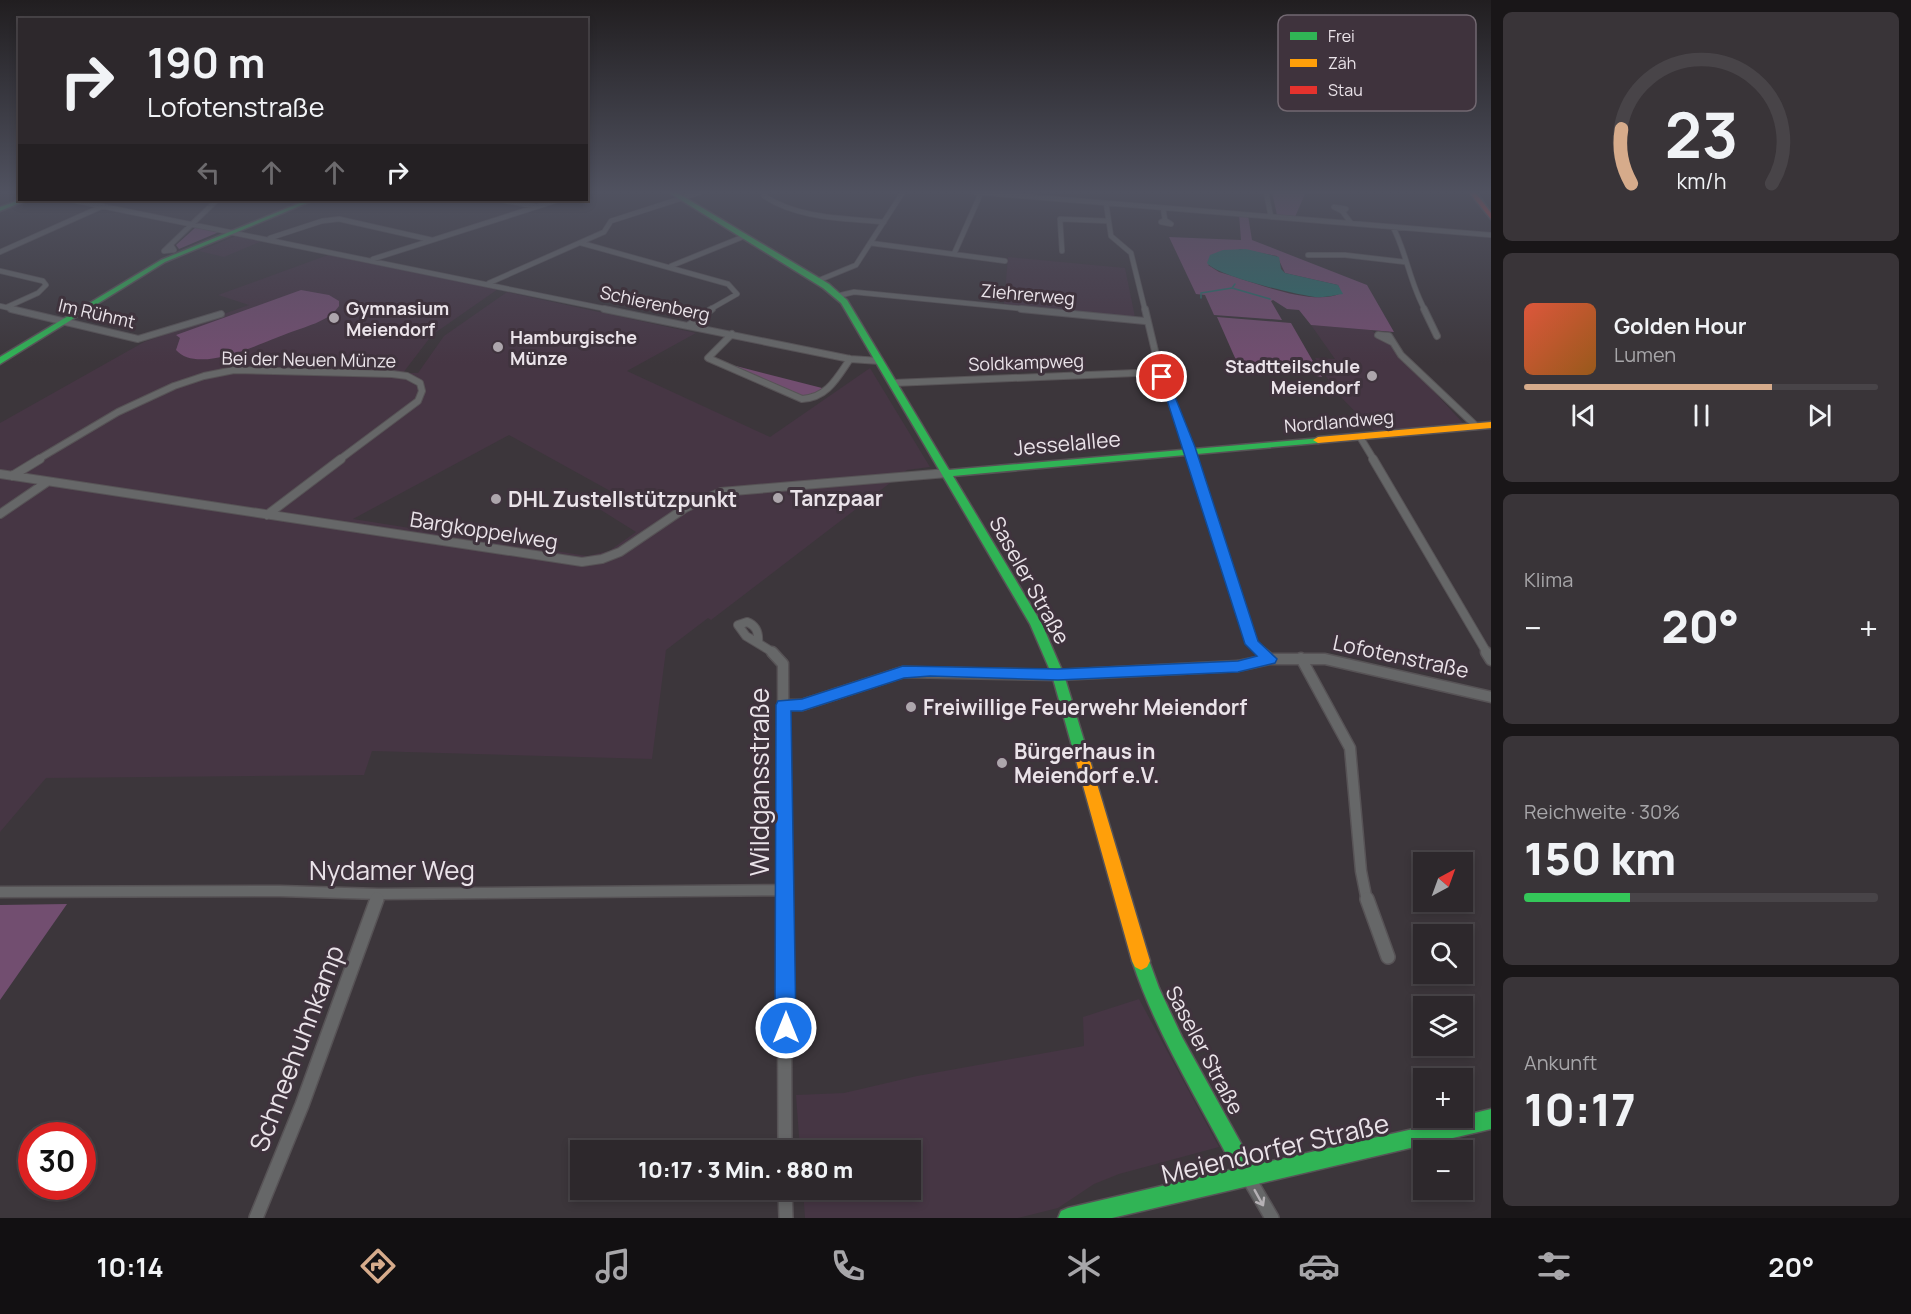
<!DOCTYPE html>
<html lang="de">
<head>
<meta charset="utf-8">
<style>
  body { margin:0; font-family:Manrope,sans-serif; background:#393438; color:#f1f3f6; height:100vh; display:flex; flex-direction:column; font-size:22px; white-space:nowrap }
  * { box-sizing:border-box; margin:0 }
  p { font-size:20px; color:#a7a6a9 }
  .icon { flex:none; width:33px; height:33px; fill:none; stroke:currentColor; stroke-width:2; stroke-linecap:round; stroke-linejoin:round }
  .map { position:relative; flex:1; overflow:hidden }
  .drawer { display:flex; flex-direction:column; gap:12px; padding:12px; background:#191618; width:420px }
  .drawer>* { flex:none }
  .banner { position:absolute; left:18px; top:18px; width:570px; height:183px; border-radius:0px; box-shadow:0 3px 9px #0003,0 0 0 2px #484448; background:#2d282c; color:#f1f3f6; overflow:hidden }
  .needle { width:39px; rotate:41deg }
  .buttons { position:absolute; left:1413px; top:852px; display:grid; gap:12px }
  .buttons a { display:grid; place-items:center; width:60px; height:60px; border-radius:0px; background:#2d282c; box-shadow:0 3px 9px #0003,0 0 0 2px #484448; font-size:30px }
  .speed { position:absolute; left:18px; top:1122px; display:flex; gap:12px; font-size:30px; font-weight:700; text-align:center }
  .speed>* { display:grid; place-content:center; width:78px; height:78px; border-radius:50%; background:#2d282c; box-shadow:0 3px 9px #0003,0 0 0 2px #484448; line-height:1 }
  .speed .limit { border:9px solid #d22; background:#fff; color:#111 }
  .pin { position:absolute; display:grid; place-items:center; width:51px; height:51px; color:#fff; margin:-26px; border:3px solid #fff; border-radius:50%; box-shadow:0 2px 6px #0007 }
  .me { position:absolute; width:66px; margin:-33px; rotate:0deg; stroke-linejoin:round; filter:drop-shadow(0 0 4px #0008) }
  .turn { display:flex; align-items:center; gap:21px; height:126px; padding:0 30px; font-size:27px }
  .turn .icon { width:78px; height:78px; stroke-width:2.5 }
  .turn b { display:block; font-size:42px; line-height:51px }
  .lanes { display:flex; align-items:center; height:57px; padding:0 30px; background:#0003; justify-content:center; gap:30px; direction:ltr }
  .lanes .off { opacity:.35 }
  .big { font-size:45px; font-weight:800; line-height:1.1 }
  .drawer .tile { flex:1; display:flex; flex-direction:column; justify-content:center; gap:9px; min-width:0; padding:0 21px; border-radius:9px; background:#393438 }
  .drawer .dial { align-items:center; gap:0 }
  .dial svg { height:156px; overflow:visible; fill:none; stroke:#484448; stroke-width:7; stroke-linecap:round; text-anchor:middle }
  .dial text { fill:#f1f3f6; stroke:none }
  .song { display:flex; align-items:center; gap:18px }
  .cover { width:72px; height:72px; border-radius:9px; background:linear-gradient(135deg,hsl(10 70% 55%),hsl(30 70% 35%)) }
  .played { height:6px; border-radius:3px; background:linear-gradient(90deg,#d6ab8b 70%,#484448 70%) }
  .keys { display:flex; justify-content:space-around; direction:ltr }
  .heat { display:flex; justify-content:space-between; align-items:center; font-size:33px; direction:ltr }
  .charge { height:9px; border-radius:4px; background:linear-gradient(90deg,#34c759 30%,#484448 0) }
  .trip { position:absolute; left:570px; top:1140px; width:351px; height:60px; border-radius:0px; background:#2d282c; box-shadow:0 3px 9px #0003,0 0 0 2px #484448; font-weight:800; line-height:60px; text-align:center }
  .menu { display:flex; height:96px; justify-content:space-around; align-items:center; background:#121012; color:#a7a6a9 }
  .menu .icon { width:42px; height:42px }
  .menu .active { color:#d6ab8b }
  .menu b { font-size:27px; color:#f1f3f6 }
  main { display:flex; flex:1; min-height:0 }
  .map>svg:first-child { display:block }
</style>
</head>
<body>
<main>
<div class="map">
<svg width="1491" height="1218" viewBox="0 0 1491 1218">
  <rect width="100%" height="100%" fill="#3c363b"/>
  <path fill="#463644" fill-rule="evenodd" d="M236 236 262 241 224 257 199 251Z
    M328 255 498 289 432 335 403 373H418L444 336 507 292 696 333 627 371 770 437 870 368 930 467 907 470 711 620 708 618 666 650 652 759 372 751 364 775 46 778 0 832V423L144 342 249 305 218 295ZM509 435 612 492 593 505 636 532 609 551 587 556 353 519Z
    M1008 257 1125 268 1135 317 1004 304Z
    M1311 325 1371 330 1392 346 1463 423 1375 432 1335 391 1315 358 1335 359Z
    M1139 999 1219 1147 1119 1174 1094 1184 1058 1208 1018 1218H805L803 1190H910V1150H800L796 1095 844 1093 917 1076 1084 1046 1083 1017Z"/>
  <path fill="#724e70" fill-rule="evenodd" d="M1272 192H1361L1305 194 1295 217 1277 215Z
    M1239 214 1248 215 1252 240 1367 285 1394 332 1311 325 1299 310 1287 309 1273 300 1271 301 1282 320 1214 315 1205 295 1196 294 1169 237 1241 240ZM1240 249 1277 256 1285 273 1338 285 1341 293C1314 308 1248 280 1219 272L1208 265Z
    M196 227 219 232 179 249 176 245Z
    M301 290 329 295 339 301V306C329 322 303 327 286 334 261 343 198 375 176 350L180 338 176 335Z
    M1217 317 1291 323 1322 377 1317 376 1314 371 1315 374 1239 367Z
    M736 366 826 389 814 396 802 397 732 368Z
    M67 904 0 1000V905Z"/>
  <path fill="#2c6c6a" d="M1246 249 1279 257 1281 269 1285 273 1338 285 1343 294C1334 295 1325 298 1315 297 1297 295 1217 276 1207 263L1210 255 1223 250Z"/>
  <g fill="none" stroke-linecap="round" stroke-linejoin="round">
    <path stroke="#2c6c6a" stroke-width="1.5" d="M1477 192 1491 212
      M1235 284 1232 288 1270 299
      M1201 298V293L1232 288"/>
    <g stroke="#575356" stroke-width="6">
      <path id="street-far4" d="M766 192 764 196C799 219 844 218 884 222
        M974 192 1491 235
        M1266 192 1271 217
        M72 200 611 310
        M501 200 534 206
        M1106 203 1111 236 1131 253 1145 310
        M1334 207 1346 209 1342 211Z
        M1163 208 1165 220
        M1342 211 1351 223
        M1165 220 1171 224 1161 222Z
        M1393 227C1407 254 1410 284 1425 310
        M270 238 322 221 339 219 432 240
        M581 243 728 284 737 294 709 310
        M870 243 1005 261
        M171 245 174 250 164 251 217 200
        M1062 251 1060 219 1108 221
        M0 252 103 206
        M954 254 981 193
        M1308 255H1345L1405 262
        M373 259 558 200
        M671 266 745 236
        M0 271 43 281 46 285 38 293 7 307
        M817 281 856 265 903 192
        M489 283 604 232 611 221 701 192
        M837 296 854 292 1036 310
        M0 306 17 310"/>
    </g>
    <g stroke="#575356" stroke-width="8">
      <path id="street-far3" d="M11 309 138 339 221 314
        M604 309 850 359 880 361
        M1021 309 1145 321
        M1145 309 1160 372 1193 460
        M1424 309 1437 336
        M689 325 712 309
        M732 334 708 358 802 399C827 398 837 378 850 359
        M1392 342 1378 335 1389 336 1401 355 1476 426
        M893 383 1160 372
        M1360 437 1374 460
        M37 460 118 412 174 386 204 376 234 370 392 374 407 376 420 383 422 391 418 401 339 460"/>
    </g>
    <g stroke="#575356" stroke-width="10">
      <path id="street-far2" d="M1193 459 1252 644 1263 653
        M1373 459 1487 653
        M0 474 582 562 602 559 620 552 685 508 721 492 947 473
        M12 476 40 459
        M0 514 47 482
        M267 515 341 459
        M758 643C759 633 757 626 747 622L738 625 746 636 774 653"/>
    </g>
    <g stroke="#575356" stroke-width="13">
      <path id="street-far1" d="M772 652 783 664 784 901
        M1261 652 1270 659
        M1486 652 1491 660
        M1301 658 1350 748 1361 871 1367 901
        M783 705H802L903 672 1058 675 1238 666 1270 659H1325L1491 697
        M0 892 280 891 379 894 783 890
        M377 901 379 894"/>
    </g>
    <g stroke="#575356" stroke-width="16">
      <path id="street" d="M784 899 785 1150
        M1367 899 1388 957
        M1248 1177 1272 1218
        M785 1190 786 1218
        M256 1218 302 1105 377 899"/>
    </g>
    <g stroke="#575356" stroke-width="3">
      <path id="fast" d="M668 192H676L829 284 847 300 949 470 1321 438V442L1318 443 953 476 1042 624 1064 675 1089 757 1087 761 1082 763 1077 761 1075 757 1052 675 1030 624 841 303 823 288Z
        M20 200H27L0 211V207Z
        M307 200H314L165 262 0 364V357L161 260Z
        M1141 952 1147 955 1159 988 1182 1037 1253 1165 1462 1118V1116L1491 1109V1129L1112 1218H1058L1061 1211 1068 1208 1234 1169C1198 1100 1157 1035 1132 961L1135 955Z"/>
    </g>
    <g stroke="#575356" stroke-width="3">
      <path id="slow" d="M1491 422V428L1318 443 1313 440 1318 437Z
        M1082 751 1087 753 1089 757 1150 961 1147 967 1141 970 1135 967 1132 961 1075 757 1077 753Z"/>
    </g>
    <g stroke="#575356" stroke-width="3">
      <path id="jam" d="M1469 192H1475L1491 213V219Z"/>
    </g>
    <use href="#street-far4" stroke="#666768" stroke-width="4.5"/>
    <use href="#street-far3" stroke="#666768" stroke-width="6"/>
    <use href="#street-far2" stroke="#666768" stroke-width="8"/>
    <use href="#street-far1" stroke="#666768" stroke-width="10"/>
    <use href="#street" stroke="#666768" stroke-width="13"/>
    <use href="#fast" fill="#30b455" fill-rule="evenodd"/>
    <use href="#slow" fill="#ff9f0a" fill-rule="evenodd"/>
    <use href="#jam" fill="#e5322d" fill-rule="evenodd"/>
  </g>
  <defs><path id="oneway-shaft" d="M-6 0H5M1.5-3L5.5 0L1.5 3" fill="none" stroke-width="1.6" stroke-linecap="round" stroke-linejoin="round" transform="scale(1.5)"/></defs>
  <use stroke="#b5b1b5" href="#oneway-shaft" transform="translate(1259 1198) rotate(61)"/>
  <linearGradient id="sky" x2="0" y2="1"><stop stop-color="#211e20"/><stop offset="0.53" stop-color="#505260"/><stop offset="1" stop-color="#505260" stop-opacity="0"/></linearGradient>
  <rect width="1491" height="363" fill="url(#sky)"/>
  <path fill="#1a73e8" stroke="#114b97" stroke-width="1.5" d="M1159 375 1167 377 1195 447 1258 641 1277 659 1275 663 1238 672 1058 680 930 676 904 678 802 711H791L796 1028 793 1035 786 1038 778 1035 775 1028 776 705 778 701 802 699 903 666 1058 669 1238 661 1257 656 1245 644Z"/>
  <g fill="#ada6ac" stroke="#3f333d" stroke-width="2">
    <circle cx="334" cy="318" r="6"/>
    <circle cx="498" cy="347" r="6"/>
    <circle cx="1372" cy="376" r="6"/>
    <circle cx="778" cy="498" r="6"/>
    <circle cx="496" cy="499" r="6"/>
    <circle cx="911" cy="707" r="6"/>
    <circle cx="1002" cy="763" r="6"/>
  </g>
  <g text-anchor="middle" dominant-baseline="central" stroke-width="6" stroke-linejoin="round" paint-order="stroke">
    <g font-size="18" fill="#eae3e9" stroke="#3f333d">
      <text transform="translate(1028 294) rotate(5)">Ziehrerweg</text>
      <text transform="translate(655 303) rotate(12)">Schierenberg</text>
      <text transform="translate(97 313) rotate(13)">Im Rühmt</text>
      <text transform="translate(309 359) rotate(1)">Bei der Neuen Münze</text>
      <text transform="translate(1026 362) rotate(-2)">Soldkampweg</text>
      <text transform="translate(1339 421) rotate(-5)">Nordlandweg</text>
    </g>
    <g font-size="18" font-weight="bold" fill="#eae3e9" stroke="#3f333d" text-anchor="start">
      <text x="346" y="308">Gymnasium<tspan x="346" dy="21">Meiendorf</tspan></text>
      <text x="510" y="337">Hamburgische<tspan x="510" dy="21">Münze</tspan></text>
      <text x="1360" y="366" text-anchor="end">Stadtteilschule<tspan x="1360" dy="21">Meiendorf</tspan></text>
    </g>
    <g font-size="21" fill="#eae3e9" stroke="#3f333d">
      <text transform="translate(1067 443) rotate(-5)">Jesselallee</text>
      <text transform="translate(484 530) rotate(9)">Bargkoppelweg</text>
      <text transform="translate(1030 580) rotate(61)">Saseler Straße</text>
      <text transform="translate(1401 656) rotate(12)">Lofotenstraße</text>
      <text transform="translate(1205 1050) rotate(62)">Saseler Straße</text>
    </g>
    <g font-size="21" font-weight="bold" fill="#eae3e9" stroke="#3f333d" text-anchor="start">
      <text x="790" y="498">Tanzpaar</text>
      <text x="508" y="499">DHL Zustellstützpunkt</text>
      <text x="923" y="707">Freiwillige Feuerwehr Meiendorf</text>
      <text x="1014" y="751">Bürgerhaus in<tspan x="1014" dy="24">Meiendorf e.V.</tspan></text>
    </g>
    <g font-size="26" fill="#eae3e9" stroke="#3f333d">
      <text transform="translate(759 782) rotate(-90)">Wildgansstraße</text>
      <text x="392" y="870">Nydamer Weg</text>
      <text transform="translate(296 1048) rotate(-69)">Schneehuhnkamp</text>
      <text transform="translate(1275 1148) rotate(-13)">Meiendorfer Straße</text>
    </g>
  </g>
  <rect x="1278" y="15" width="198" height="96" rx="9" fill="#3f333d" stroke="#726871" stroke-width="1.5"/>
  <rect x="1290" y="32" width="27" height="8" fill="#30b455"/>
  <rect x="1290" y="59" width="27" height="8" fill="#ff9f0a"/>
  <rect x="1290" y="86" width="27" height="8" fill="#e5322d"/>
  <g font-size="16" fill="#eae3e9">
    <text x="1328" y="42">Frei</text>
    <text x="1328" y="69">Zäh</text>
    <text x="1328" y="96">Stau</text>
  </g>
</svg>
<div class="buttons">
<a><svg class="needle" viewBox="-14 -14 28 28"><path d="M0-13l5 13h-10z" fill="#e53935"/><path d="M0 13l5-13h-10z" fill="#a7a6a9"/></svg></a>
<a><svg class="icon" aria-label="search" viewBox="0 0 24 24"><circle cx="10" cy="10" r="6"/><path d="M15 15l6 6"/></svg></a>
<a><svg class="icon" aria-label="layers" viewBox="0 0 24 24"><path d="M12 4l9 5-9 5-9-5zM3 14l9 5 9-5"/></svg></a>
<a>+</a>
<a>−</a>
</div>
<div class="speed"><div class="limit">30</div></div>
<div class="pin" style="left:1162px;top:377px;background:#d93025"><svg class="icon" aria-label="arrive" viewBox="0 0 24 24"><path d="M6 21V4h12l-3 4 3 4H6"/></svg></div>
<svg class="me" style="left:786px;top:1028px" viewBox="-20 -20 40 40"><circle r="17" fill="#1a73e8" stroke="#fff" stroke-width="3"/><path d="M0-11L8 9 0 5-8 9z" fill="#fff"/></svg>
<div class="trip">10:17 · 3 Min. · 880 m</div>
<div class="banner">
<div class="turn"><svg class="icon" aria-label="right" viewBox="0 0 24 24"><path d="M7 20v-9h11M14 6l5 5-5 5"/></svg><div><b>190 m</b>Lofotenstraße</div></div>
<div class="lanes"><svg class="icon off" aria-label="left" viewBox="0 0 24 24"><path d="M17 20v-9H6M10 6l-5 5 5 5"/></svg><svg class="icon off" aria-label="ahead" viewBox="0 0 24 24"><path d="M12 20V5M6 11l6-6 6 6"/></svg><svg class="icon off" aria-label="ahead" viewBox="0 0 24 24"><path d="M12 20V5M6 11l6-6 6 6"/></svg><svg class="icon" aria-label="right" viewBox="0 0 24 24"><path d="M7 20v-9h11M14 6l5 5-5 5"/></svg></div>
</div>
</div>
<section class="drawer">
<div class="tile dial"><svg viewBox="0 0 100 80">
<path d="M14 69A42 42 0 1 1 86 69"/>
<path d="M14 69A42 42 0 0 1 9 41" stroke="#d6ab8b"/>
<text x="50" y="56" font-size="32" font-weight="700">23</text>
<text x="50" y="72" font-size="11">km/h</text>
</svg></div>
<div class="tile">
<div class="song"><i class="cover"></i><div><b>Golden Hour</b><p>Lumen</p></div></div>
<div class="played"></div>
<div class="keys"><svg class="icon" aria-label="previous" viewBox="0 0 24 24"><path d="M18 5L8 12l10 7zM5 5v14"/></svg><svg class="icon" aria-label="pause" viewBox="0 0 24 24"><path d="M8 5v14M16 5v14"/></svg><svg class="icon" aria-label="next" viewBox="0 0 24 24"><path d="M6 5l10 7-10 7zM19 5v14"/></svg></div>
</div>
<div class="tile"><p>Klima</p>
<div class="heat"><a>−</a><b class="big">20°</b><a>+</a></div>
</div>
<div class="tile"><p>Reichweite · 30%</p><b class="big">150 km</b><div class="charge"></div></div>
<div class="tile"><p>Ankunft</p><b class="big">10:17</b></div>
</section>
</main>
<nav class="menu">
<b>10:14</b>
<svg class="icon active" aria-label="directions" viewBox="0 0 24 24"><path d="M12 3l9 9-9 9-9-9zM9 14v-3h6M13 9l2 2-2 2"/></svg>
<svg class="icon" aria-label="music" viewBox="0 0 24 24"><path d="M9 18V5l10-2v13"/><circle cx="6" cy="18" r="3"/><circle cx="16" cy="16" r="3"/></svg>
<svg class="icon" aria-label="phone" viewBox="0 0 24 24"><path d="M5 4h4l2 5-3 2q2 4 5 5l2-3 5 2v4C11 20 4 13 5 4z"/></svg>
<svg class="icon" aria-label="climate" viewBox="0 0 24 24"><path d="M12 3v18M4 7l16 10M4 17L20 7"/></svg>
<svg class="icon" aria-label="car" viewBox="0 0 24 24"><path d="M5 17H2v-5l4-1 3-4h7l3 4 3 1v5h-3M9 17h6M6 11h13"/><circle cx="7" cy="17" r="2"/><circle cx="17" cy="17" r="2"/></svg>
<svg class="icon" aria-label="filters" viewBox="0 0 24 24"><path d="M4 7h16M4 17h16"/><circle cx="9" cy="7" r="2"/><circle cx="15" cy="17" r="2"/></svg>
<b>20°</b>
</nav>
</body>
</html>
